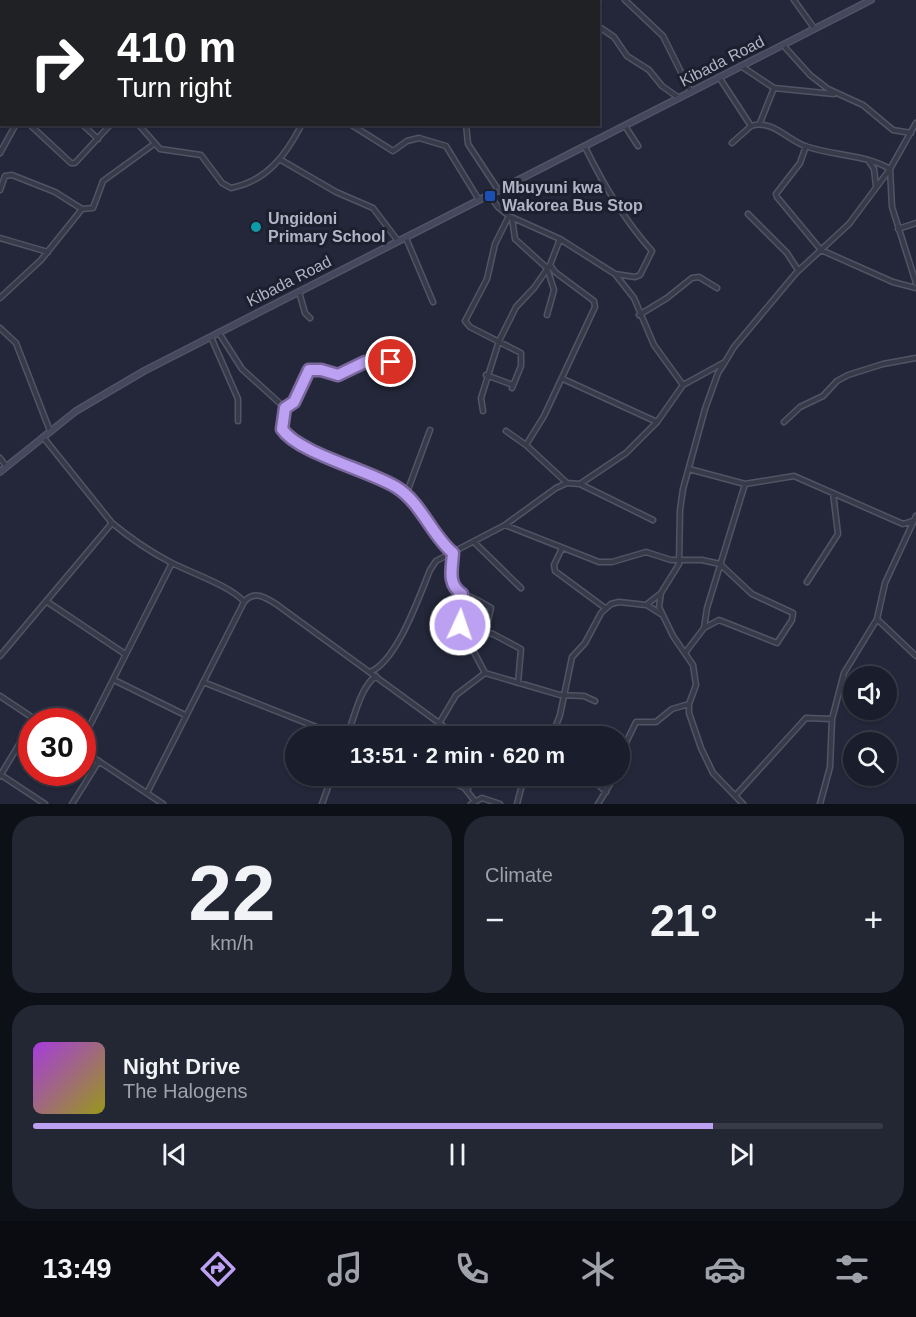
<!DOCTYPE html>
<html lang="en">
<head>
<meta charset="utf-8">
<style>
  body { margin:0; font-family:Helvetica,sans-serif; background:#232633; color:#f1f3f6; height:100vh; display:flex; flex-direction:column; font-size:22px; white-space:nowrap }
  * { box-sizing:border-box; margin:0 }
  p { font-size:20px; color:#9fa2a9 }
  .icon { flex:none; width:33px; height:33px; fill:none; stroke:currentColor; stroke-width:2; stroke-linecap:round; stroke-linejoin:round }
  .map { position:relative; height:804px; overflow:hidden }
  .panel { display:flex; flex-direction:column; gap:12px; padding:12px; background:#0e1018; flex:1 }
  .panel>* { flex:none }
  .banner { position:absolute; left:0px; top:0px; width:600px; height:126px; box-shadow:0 2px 4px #0004,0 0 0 2px #383b47; background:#202124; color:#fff; overflow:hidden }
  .buttons { position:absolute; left:843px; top:666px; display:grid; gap:12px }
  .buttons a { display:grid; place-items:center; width:54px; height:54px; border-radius:50%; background:#1a1d2b; box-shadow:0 2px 4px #0004,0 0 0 2px #383b47; font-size:30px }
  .speed { position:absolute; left:18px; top:708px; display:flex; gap:12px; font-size:30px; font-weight:700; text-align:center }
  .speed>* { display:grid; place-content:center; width:78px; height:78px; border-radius:50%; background:#1a1d2b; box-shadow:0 2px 4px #0004,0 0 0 2px #383b47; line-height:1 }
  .speed .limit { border:9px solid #d22; background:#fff; color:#111 }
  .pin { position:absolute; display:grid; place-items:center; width:51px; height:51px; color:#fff; margin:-26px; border:3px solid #fff; border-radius:50%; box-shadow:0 2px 6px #0007 }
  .me { position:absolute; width:66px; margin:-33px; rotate:3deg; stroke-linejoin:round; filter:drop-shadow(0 0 4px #0008) }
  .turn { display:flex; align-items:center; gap:21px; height:126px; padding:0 18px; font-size:27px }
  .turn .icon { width:78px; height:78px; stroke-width:2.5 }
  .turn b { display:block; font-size:42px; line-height:51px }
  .big { font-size:45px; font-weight:600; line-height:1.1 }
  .panel .tile { flex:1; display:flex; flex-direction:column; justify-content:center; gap:9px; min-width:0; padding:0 21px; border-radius:24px; background:#232633 }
  .panel .dial { align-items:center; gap:0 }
  .dial b { font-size:78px; line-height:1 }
  .song { display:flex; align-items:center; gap:18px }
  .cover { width:72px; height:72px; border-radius:9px; background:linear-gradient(135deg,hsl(280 70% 55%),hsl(60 70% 35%)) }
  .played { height:6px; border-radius:3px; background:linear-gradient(90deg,#bca0f2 80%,#383b47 80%) }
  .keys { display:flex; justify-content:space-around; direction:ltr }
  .heat { display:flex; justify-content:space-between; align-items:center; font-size:33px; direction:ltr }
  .panel .tiles { flex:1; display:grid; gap:12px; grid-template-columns:1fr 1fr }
  .tile:last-child { grid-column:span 2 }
  .trip { position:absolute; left:285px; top:726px; width:345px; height:60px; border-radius:30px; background:#1a1d2b; box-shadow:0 2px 4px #0004,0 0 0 2px #383b47; font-weight:600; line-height:60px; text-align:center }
  .menu { display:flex; height:96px; justify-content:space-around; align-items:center; background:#0a0c11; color:#9fa2a9 }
  .menu .icon { width:42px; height:42px }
  .menu .current { color:#bca0f2 }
  .menu b { font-size:27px; color:#f1f3f6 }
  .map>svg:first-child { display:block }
</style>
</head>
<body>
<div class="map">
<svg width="916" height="804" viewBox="0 0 916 804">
  <rect width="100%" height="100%" fill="#232739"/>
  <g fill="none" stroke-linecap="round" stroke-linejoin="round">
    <g stroke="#515464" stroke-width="7">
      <path id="minor" d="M28 0 29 2
        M89 0 92 2
        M285 0 286 2
        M335 0 340 2
        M625 0 663 36 691 92
        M794 0 814 28
        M99 2V0
        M194 2 195 0
        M309 2 310 0
        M349 2 353 0
        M446 2V0
        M0 17 2 18
        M598 26 614 37 627 56 649 70 662 86 679 98
        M783 45 810 75 828 89 863 105 893 130 911 133
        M741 66 774 88 834 94
        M0 68 2 67
        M719 77 751 126C772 119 786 139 805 146 833 156 864 154 890 169L916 123
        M760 123 774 88
        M29 124 71 163H75L111 124
        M82 124 98 139
        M138 124 160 149 201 155 222 183 231 188C267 181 286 155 302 124
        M350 124 393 151 407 141 419 138 446 146 479 200
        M466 124 468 144 499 191
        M625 126 638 146
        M732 143 751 126
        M806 146 800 163 776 194 777 197 821 250 893 282 916 288
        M585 147C603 184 625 221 652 251L640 275 635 277 615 274
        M0 153 16 124
        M281 160 336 192 373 208 398 241
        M868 160 874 169 876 186
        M890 169 892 207 916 283
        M0 190 5 176 12 175 55 192 82 209
        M748 214 787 253 798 270
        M509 216 495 244 487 279 465 321 470 327 521 353V366L512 388
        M512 218 515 239 547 268 554 290 547 315
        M898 229 916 223
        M0 238 48 252
        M406 238 433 302
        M560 239 550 265 555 272 594 301 595 307 544 416 526 445 567 483
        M299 292 305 313 310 318
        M0 298 41 260 82 209 93 208 103 181 154 144
        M639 315 667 298 692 278 699 277 717 288
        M0 328 16 343 50 431
        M219 333 242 369 285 408 282 425 284 432 308 448 399 489 452 553
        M211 337 238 399V421
        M725 362 718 373 705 409 683 489 680 510 679 564 661 593 659 607 673 636 693 665 696 685 689 704V713L701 748 713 773 743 804
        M486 375 513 385
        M563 379 657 422
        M683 385 725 362 734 347 796 273 849 224 890 169
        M285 408 294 402 309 370H321L337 375 365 361 391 362
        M483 411 481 398 499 341 516 307 534 288 550 265
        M784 422 800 407 823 396 837 381 848 375 883 364 916 358
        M506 431 526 445
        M43 437 112 523C130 538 149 551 170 562 189 572 233 587 244 602L147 793
        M0 458 6 466
        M689 469 745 484 794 476 903 524 913 521
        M580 484 653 520
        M406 495 430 430
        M505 525 599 562H612L646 552 671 560H702L720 564 752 594 793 613 792 620 777 643 719 620 704 628 685 653
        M474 542 521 588
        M562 548 554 565 555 571 605 608
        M453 553C451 604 455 584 491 608L485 633
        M807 582 838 534 833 493
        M462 594 460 619 462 627 493 634 521 649 518 683
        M46 601 125 654
        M244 602C254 590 265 597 276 604L457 736
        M647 605 661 614
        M877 619 916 656
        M704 628 707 608 745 484
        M466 637 485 673
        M0 656 112 523
        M370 672C397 661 419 597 430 570L436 561 505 525 556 488 567 483 580 484 626 453 657 422 683 385 654 345 634 298 615 274 560 239 509 216 498 207 490 196
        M114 680 185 715
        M203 682 339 736
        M0 696 39 722
        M440 722 456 695 485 673 560 695 584 696 595 701
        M347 736C354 719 360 687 376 676
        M552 736 560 715 572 657 585 643 601 613 611 604 619 602 646 605 660 594
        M82 741 172 563
        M82 750 163 804
        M620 755 636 722H656L672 709 689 704
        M1 775 45 804
        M0 776 32 723
        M435 776 468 789
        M455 776 474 800
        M589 776 606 792
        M523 785 530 776
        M735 796 806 718 832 719 844 673 877 619 885 583 916 516
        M72 804 99 761
        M322 804 332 776
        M471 804 482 798 500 804
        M517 804 522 785 518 776
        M598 804 615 776
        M820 804 830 767 832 719"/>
    </g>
    <g stroke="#515464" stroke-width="8">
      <path id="secondary" d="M0 472 76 411 144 371 871 0"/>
    </g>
    <use href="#minor" stroke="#363a49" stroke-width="4"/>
    <use href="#secondary" stroke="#44485c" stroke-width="5"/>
  </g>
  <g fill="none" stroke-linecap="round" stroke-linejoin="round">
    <g stroke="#7a689d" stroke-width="15">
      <path id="route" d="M391 362H365L338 375 321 370H309L294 402 285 408 282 429C298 453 368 470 396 487 421 502 432 536 453 553 452 569 447 584 462 594L460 625"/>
    </g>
    <use href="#route" stroke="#bca0f2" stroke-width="10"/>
  </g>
  <rect fill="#1a4fb4" stroke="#1c1f2e" stroke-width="2" x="484" y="190" width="12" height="12" rx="3"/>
  <circle fill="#0f9aa8" stroke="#1c1f2e" stroke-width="2" cx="256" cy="227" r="6"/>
  <g text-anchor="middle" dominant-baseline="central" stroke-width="6" stroke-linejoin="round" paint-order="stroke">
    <g font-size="16" fill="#b1b4c5" stroke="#1c1f2e">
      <text transform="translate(722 61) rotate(-27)">Kibada Road</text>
      <text transform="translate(289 281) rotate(-27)">Kibada Road</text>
    </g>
    <g font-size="16" font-weight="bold" fill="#b1b4c5" stroke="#1c1f2e" text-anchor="start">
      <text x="502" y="187">Mbuyuni kwa<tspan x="502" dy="18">Wakorea Bus Stop</tspan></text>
      <text x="268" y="218">Ungidoni<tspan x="268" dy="18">Primary School</tspan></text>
    </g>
  </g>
</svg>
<div class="buttons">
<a><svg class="icon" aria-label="sound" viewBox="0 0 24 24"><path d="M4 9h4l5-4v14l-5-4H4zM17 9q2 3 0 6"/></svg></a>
<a><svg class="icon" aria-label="search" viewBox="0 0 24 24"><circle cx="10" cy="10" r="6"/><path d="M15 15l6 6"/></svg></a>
</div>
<div class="speed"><div class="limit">30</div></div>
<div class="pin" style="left:391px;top:362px;background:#d93025"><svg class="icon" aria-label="arrive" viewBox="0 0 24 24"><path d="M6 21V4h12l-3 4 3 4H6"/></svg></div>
<svg class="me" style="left:460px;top:625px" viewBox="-20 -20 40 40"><circle r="17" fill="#bca0f2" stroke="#fff" stroke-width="3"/><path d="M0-11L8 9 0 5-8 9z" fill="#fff"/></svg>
<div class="trip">13:51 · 2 min · 620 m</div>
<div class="banner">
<div class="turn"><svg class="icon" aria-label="right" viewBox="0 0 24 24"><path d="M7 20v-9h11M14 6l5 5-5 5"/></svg><div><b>410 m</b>Turn right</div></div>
</div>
</div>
<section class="panel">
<div class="tiles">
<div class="tile dial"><b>22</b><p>km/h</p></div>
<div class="tile"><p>Climate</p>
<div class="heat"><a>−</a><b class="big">21°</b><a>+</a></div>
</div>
<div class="tile">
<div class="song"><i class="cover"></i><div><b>Night Drive</b><p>The Halogens</p></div></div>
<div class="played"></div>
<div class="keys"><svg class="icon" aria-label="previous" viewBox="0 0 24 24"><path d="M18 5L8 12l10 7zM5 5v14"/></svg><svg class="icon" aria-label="pause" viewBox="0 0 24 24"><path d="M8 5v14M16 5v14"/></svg><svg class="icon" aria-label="next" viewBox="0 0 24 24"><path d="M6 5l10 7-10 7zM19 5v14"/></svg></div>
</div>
</div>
</section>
<nav class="menu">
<b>13:49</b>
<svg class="icon current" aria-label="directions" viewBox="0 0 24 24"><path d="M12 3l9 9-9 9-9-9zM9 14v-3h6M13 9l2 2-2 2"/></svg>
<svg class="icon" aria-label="music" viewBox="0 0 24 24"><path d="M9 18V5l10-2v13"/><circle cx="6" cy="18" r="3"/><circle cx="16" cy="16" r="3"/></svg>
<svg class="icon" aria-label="phone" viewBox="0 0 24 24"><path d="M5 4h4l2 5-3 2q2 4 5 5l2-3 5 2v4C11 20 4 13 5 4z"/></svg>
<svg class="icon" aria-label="climate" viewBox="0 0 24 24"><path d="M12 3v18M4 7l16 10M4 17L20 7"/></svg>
<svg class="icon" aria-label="car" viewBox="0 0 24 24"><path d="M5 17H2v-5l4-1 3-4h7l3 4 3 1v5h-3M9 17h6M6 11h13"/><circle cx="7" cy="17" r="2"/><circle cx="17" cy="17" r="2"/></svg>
<svg class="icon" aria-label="filters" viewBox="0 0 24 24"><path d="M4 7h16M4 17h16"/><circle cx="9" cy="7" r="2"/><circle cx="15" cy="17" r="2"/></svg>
</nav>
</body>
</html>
